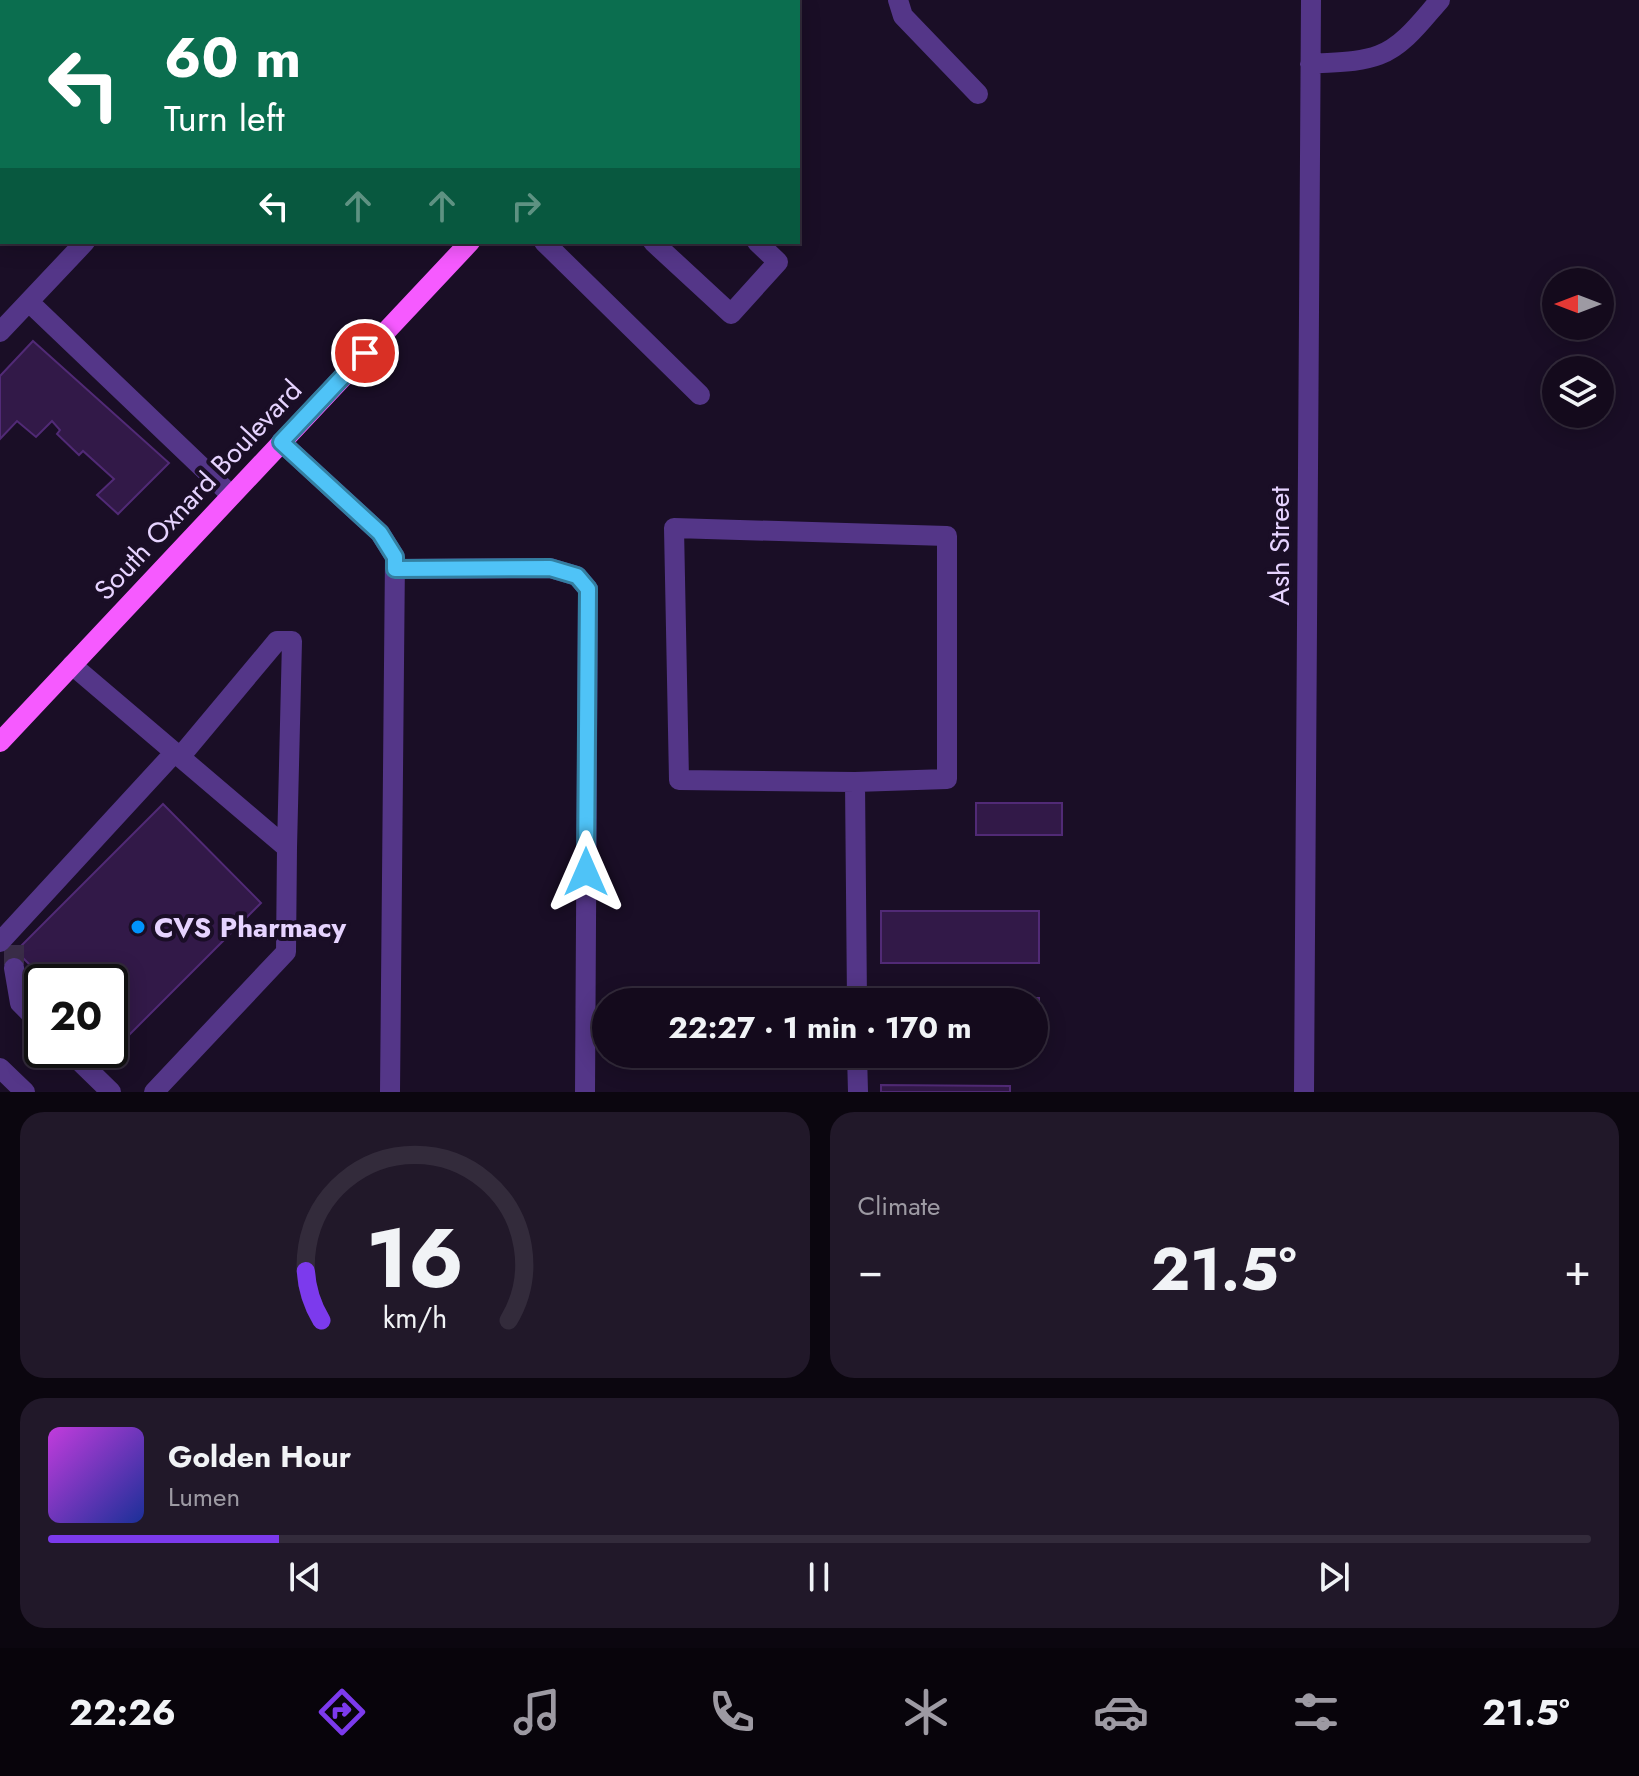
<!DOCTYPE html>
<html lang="en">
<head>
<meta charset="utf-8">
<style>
  body { margin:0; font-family:Jost,sans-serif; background:#211829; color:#f1f3f6; height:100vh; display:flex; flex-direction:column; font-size:30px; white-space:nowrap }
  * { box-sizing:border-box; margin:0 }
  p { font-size:26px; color:#9d9aa3 }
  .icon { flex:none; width:44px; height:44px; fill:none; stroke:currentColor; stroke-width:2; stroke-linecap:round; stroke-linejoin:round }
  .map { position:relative; height:1092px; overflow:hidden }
  .panel { display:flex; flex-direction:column; gap:20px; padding:20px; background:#0b060f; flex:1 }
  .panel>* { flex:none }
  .banner { position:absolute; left:0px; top:0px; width:800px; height:244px; box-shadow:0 4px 20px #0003,0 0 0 2px #332b3b; background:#0b6e4f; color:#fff; overflow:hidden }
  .needle { width:52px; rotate:270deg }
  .buttons { position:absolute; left:1542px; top:268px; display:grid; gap:16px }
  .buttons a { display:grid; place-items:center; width:72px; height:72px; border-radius:50%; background:#140a1c; box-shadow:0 4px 20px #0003,0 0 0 2px #332b3b; font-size:40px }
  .speed { position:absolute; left:24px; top:964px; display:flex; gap:16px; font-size:40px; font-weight:700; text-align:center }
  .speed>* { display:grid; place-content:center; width:104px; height:104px; border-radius:50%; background:#140a1c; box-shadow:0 4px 20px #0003,0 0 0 2px #332b3b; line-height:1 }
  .speed .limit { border:4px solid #111; border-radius:12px; background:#fff; color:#111 }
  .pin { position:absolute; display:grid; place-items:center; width:68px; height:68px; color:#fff; margin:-34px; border:4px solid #fff; border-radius:50%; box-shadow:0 2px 8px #0007 }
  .me { position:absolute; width:88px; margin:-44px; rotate:0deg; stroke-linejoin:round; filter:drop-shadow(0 0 6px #0008) }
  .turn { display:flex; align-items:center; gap:28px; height:168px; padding:0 32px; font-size:36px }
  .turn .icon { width:104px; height:104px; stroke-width:2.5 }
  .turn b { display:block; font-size:56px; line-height:68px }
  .lanes { display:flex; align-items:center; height:76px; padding:0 32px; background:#0003; justify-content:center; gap:40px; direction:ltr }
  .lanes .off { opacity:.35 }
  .big { font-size:60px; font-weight:700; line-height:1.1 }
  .panel .card { flex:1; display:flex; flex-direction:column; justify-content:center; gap:12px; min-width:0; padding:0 28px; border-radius:24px; background:#211829 }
  .panel .dial { align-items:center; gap:0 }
  .dial svg { height:208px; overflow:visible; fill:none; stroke:#332b3b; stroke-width:7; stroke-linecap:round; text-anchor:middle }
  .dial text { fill:#f1f3f6; stroke:none }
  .song { display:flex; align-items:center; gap:24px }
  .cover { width:96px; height:96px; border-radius:12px; background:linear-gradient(135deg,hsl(290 70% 55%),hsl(230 70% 35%)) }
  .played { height:8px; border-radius:4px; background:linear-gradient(90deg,#7c3aed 15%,#332b3b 15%) }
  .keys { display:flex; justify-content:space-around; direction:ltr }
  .heat { display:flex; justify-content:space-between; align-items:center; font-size:44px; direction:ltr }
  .panel .tiles { flex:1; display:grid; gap:20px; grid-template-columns:1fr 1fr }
  .card:last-child { grid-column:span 2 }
  .trip { position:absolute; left:592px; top:988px; width:456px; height:80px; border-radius:40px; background:#140a1c; box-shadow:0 4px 20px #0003,0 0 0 2px #332b3b; font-weight:700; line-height:80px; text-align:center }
  .tabs { display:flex; height:128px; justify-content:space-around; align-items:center; background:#08040b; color:#9d9aa3 }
  .tabs .icon { width:56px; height:56px }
  .tabs .active { color:#7c3aed }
  .tabs b { font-size:36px; color:#f1f3f6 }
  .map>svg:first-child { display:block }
</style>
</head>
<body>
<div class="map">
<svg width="1639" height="1092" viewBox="0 0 1639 1092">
  <rect width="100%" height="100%" fill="#1a0e26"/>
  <path fill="#321948" stroke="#512a76" stroke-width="2" d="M33 341 169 463 118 514 97 495 114 479 83 451 79 455 57 434 60 430 52 421 36 437 17 421 0 439V376Z
    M976 803H1062V835H976Z
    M163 804 261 903 114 1050 110 1046V982H47L16 951Z
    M881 911H1039V963H881Z
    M881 997 1039 998V1049H1034V1002H881Z
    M881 1085 1010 1086V1092H881Z"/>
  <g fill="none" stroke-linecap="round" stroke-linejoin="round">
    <path stroke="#392c47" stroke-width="20" stroke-dasharray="20 10" stroke-linecap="butt" d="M14 945V968"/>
    <path stroke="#543688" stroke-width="20" d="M419 0 421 2
      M898 0 903 16 978 94
      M314 2 315 0
      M357 2 358 0
      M1310 64C1333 62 1358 63 1379 55 1404 46 1423 19 1440 0
      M544 242 700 395
      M653 242 731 314 778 262 757 242
      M29 302 231 495
      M0 332 85 242
      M281 442 380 533 395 557 390 1092
      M395 569 550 568 577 576 588 589 585 1092
      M72 665 287 848 286 952 154 1092
      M180 757 277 641H292L287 848
      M855 782 947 779V536L674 528 679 780 855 782 857 1002
      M0 942 175 752
      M14 968 20 1003 42 1025
      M68 1050 111 1092
      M857 1054 858 1092
      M0 1068 25 1092
      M1304 1092 1311 0"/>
    <path stroke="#f65aff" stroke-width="20" d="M694 2 695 0
      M0 742 470 242"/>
  </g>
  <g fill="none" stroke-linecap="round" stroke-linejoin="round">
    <g stroke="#337fa1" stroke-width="20">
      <path id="route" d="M365 353 281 442 380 533 395 557V569L550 568 577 576 588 589 586 872"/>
    </g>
    <use href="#route" stroke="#4fc3f7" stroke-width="14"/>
  </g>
  <circle fill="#0094fe" stroke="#1a0e26" stroke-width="3" cx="138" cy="927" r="8"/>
  <g text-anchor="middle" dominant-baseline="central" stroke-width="8" stroke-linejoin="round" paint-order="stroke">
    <g font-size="28" fill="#e6d3ff" stroke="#1a0e26">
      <text transform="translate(198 490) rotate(-47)">South Oxnard Boulevard</text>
      <text transform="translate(1279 546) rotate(-90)">Ash Street</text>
    </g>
    <g font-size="28" font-weight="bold" fill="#e6d3ff" stroke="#1a0e26" text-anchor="start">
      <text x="154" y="927">CVS Pharmacy</text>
    </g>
  </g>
</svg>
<div class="buttons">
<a><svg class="needle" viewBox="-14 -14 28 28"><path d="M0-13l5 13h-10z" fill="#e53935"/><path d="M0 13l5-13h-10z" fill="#9d9aa3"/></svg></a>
<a><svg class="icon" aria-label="layers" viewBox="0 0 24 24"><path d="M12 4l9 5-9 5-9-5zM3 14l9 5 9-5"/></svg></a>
</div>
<div class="speed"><div class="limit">20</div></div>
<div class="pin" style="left:365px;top:353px;background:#d93025"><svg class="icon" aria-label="arrive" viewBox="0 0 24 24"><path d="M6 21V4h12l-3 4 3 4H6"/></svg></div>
<svg class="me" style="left:586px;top:872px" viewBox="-20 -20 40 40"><path d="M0-17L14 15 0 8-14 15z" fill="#4fc3f7" stroke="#fff" stroke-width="4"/></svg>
<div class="trip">22:27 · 1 min · 170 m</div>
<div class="banner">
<div class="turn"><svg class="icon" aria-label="left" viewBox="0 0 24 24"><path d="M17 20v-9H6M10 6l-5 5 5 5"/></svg><div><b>60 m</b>Turn left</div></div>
<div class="lanes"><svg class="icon" aria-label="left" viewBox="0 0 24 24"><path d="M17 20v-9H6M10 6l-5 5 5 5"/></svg><svg class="icon off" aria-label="ahead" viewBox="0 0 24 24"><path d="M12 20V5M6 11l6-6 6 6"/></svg><svg class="icon off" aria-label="ahead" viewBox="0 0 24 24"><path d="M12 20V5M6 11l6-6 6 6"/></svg><svg class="icon off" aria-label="right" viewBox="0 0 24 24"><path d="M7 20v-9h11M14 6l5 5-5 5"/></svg></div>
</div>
</div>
<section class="panel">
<div class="tiles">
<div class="card dial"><svg viewBox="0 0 100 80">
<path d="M14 69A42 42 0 1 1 86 69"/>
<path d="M14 69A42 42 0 0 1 8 50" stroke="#7c3aed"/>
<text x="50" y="56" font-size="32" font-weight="700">16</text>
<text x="50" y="72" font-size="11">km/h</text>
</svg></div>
<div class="card"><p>Climate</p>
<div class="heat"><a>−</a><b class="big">21.5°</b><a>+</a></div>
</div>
<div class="card">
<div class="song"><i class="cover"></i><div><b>Golden Hour</b><p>Lumen</p></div></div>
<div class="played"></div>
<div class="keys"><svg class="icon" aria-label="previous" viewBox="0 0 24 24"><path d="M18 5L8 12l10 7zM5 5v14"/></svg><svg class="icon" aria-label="pause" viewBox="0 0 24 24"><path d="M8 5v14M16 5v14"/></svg><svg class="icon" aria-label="next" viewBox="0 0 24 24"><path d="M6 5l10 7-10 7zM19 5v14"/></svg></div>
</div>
</div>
</section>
<nav class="tabs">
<b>22:26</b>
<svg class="icon active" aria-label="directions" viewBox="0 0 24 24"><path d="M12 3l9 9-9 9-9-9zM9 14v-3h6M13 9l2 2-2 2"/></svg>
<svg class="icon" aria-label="music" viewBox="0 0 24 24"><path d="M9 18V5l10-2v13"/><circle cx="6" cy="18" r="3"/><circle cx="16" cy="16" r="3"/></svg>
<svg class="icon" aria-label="phone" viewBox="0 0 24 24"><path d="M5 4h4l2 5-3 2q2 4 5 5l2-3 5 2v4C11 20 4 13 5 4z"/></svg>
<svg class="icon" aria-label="climate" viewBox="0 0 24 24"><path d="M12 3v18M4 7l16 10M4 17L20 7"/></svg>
<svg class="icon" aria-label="car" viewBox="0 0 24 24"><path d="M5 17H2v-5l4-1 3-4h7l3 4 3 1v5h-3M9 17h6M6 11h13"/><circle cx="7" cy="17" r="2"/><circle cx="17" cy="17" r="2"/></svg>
<svg class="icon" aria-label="filters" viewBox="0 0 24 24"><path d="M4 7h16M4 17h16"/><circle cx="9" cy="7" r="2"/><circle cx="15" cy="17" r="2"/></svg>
<b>21.5°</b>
</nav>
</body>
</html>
